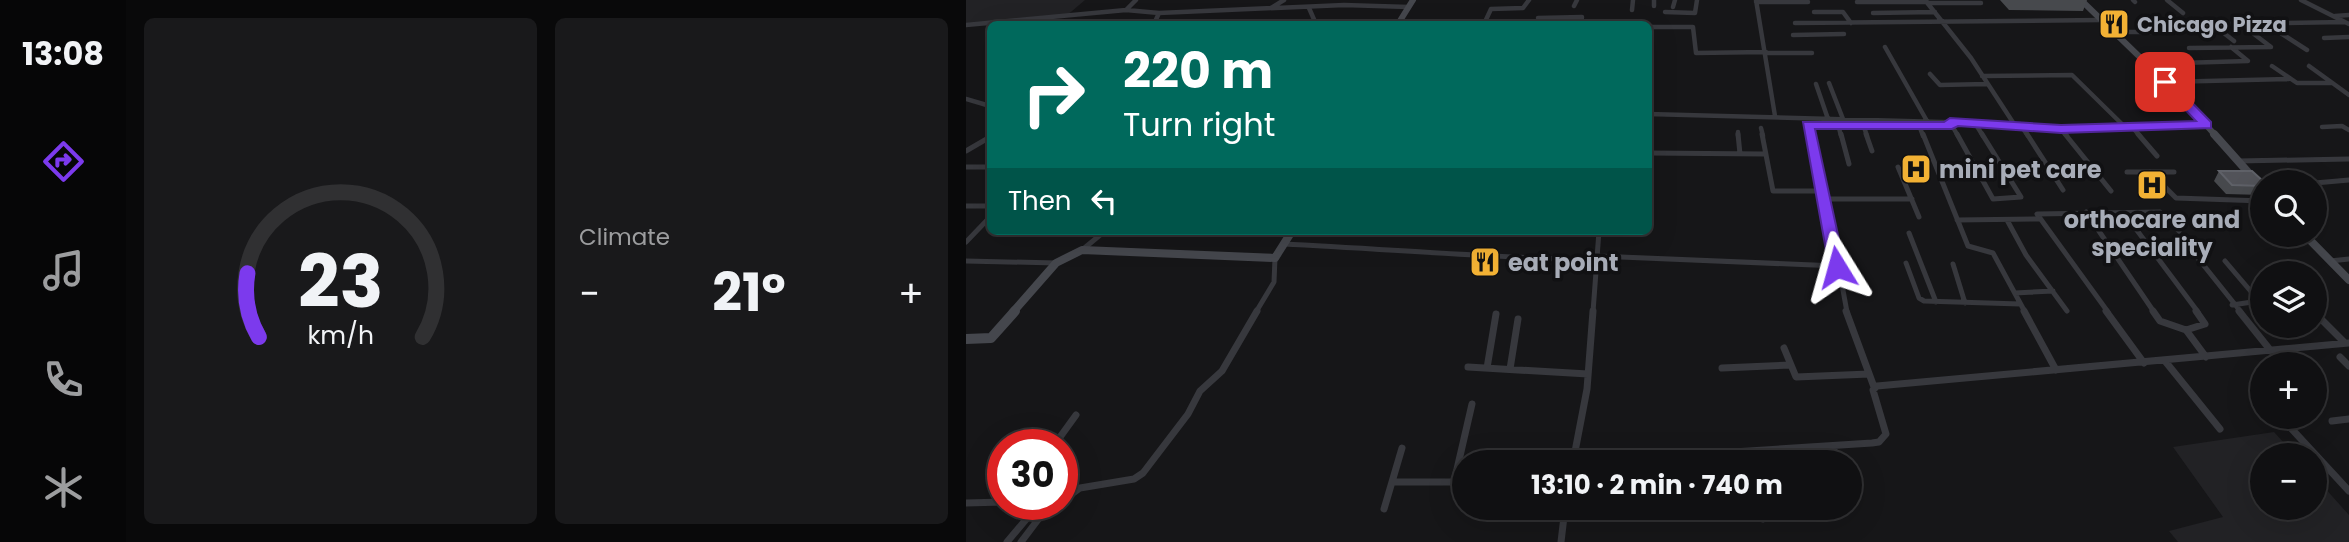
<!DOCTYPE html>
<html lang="en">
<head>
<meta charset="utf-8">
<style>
  body { margin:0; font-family:Poppins,sans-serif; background:#19191b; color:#f1f3f6; height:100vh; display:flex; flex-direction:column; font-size:26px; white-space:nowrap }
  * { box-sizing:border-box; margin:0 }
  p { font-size:23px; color:#9c9d9f }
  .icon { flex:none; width:38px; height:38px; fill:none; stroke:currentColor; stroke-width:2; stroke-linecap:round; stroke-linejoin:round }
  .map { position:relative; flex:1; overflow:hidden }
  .drawer { display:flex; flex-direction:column; gap:18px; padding:18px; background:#09090a; width:840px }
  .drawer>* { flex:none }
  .hud { position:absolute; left:21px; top:21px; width:665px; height:214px; border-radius:10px; box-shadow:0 7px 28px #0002,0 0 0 2px #303032; background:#00695c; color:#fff; overflow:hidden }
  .fabs { position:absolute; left:1284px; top:170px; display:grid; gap:14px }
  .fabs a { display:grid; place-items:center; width:77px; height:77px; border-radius:50%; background:#101012; box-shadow:0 7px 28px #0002,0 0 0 2px #303032; font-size:35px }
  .speed { position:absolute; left:21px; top:429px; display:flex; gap:14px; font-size:35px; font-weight:700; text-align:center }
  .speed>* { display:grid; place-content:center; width:91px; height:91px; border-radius:50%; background:#101012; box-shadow:0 7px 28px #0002,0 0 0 2px #303032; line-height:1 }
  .speed .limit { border:10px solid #d22; background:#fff; color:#111 }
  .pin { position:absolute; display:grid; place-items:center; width:60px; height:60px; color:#fff; margin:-30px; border-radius:14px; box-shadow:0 4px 10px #0006 }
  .me { position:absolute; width:77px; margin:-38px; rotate:352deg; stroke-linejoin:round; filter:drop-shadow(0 0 5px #0008) }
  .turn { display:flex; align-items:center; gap:24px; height:147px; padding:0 21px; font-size:32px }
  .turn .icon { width:91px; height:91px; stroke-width:2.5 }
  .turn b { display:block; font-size:49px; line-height:60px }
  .then { display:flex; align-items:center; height:66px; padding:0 21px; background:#0003; gap:14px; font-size:26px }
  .big { font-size:52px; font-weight:700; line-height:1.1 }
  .drawer .tile { flex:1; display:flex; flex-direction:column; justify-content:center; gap:10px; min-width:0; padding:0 24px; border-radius:10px; background:#19191b }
  .drawer .dial { align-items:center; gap:0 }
  .dial svg { height:182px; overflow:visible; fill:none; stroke:#303032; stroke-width:7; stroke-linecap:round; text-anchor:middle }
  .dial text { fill:#f1f3f6; stroke:none }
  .heat { display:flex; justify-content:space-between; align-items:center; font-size:38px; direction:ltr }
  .drawer .tiles { flex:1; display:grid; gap:18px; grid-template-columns:repeat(2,1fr) }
  .trip { position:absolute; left:486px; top:450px; width:410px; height:70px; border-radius:35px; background:#101012; box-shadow:0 7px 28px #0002,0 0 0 2px #303032; font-weight:700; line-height:70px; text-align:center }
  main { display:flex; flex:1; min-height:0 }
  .tab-bar { display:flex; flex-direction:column; width:126px; justify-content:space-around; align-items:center; background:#060607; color:#9c9d9f }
  .tab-bar .icon { width:49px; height:49px }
  .tab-bar .active { color:#7c3aed }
  .tab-bar b { font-size:32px; color:#f1f3f6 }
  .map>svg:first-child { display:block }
</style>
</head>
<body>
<main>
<nav class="tab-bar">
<b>13:08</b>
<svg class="icon active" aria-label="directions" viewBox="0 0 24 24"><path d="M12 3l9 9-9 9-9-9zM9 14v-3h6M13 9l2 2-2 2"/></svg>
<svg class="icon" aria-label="music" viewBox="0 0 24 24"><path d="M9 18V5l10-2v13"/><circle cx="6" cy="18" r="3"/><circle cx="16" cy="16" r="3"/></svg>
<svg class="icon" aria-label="phone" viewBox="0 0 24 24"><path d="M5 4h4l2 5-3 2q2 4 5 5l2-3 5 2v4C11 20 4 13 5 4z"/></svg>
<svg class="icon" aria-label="climate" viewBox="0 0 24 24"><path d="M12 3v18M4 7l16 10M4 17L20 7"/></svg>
</nav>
<section class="drawer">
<div class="tiles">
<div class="tile dial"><svg viewBox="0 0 100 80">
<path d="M14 69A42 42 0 1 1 86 69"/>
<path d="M14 69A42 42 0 0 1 9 41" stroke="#7c3aed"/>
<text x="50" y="56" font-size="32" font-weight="700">23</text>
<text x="50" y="72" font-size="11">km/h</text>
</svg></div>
<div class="tile"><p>Climate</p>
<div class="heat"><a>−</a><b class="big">21°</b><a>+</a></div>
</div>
</div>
</section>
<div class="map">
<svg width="1383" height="542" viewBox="0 0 1383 542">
  <rect width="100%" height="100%" fill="#161618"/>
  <path fill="#222225" d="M0 0H119L99 17 0 25Z
    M1308 432 1329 455H1297V508H1349V477L1383 515V542H1212L1203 531 1257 517 1207 447Z"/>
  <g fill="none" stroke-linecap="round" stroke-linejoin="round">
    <path stroke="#37383d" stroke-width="4.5" d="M688 0V6
      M790 0 809 116
      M959 0 1005 58 1048 124
      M1167 0 1169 2
      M1201 0 1217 13
      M1335 0 1383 24
      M790 2H842
      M891 2H961
      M962 3H1015
      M608 6 611 0
      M707 7 709 0
      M305 8 318 0
      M343 8 350 24
      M160 10 170 0
      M666 10 667 0
      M699 12 729 13 731 0
      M848 12H877L885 23
      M907 13 969 12
      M1369 16 1383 15
      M572 18 616 17 615 24
      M829 23 1136 20
      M1245 23 1268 41
      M1299 23 1341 50
      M188 24 193 13
      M518 24 525 9 557 8 563 0
      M0 25 160 10 193 13 378 5 443 7
      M682 27H727L730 53 800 52
      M1149 32H1189L1188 26 1191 25 1379 22
      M827 35 878 34
      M1358 38 1383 37
      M919 47 961 121
      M1223 48 1305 47 1284 31
      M800 53H846
      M1181 64 1282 61 1265 47
      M1306 66 1331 83H1366
      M1343 66 1383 95
      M964 74 974 85 1021 84
      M1016 76 1106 75 1160 128
      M1199 82 1323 79
      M863 83 877 119
      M850 84 862 119
      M0 99 24 106
      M682 114 1048 124 1095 129 1241 125
      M984 122 992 136
      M1009 123 1017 136
      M872 124 875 136
      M897 124 901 136
      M1054 124 1062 136
      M953 125 957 136
      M1356 127 1376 126 1383 130
      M795 128 797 136
      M1167 128 1174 136
      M1095 129 1101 136
      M772 132V136
      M843 136 841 127 850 124 950 125"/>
    <path stroke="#37383d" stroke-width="5" d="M772 134 774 154
      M796 134 807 191H856
      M843 134 866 230 881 312
      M875 134 883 164
      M900 134 906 151
      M957 134 1002 246 1027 253 1059 312
      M991 134 1027 199 1055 197 1016 134
      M1061 134 1097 190
      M1099 134 1145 191
      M1172 134 1191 156
      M0 151 24 137
      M682 153 799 154
      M1272 161 1383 159
      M0 167H24
      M932 167 953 217
      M1161 172H1208
      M1184 172 1210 198 1297 201
      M1349 183 1383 180
      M858 199H946
      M0 206H24
      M1120 212 1188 312
      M1158 213 1232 312
      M991 220 1074 219
      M1041 220 1060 255 1101 311
      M943 233 970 302
      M0 242 24 217
      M1219 242 1275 312
      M317 244C422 249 526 258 631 260
      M116 250 139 231
      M631 256 871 266
      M0 261 90 263
      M1259 261 1293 301 1266 305
      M1364 261 1383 259
      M940 263 953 298 958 301 1054 304
      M987 264 999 303
      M1049 293 1087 291
      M1349 304H1356
      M290 312 308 282 309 258
      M627 312 633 231
      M1142 312 1071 214 1194 212 1213 231"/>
    <path stroke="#37383d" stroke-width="7" d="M880 311 908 387
      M1058 311 1090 370
      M1140 311 1178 363
      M1187 311 1194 321 1220 330
      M1230 311 1239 324 1220 330 1240 357
      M1273 311 1305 351
      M1349 313 1379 343
      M818 348 830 377 903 374
      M1374 357 1383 366
      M1199 361 1254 429
      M502 367 622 374
      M521 368 530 314
      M756 368 824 365
      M544 369 552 319
      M1366 421 1383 419
      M1322 425 1383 491
      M89 444 110 415
      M867 446 871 462
      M609 451 689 457 906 443 913 442 920 434 907 390 911 386 1383 343
      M607 462 621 389 627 311
      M426 482H499
      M488 482 506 404
      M96 501 114 488 168 479 177 473 222 414 234 391 256 371 291 311
      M0 503 37 502
      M794 508 797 519
      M418 509 436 448
      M41 542 73 504
      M55 542 74 517 92 504
      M595 542 599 508"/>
    <path stroke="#45474d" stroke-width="6" d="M1115 0 1214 96 1250 136
      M432 24 447 0"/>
    <path stroke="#45474d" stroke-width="8" d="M1248 134 1297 189
      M1338 234 1383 280
      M47 312 90 263 116 250 309 258 326 231"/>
    <path stroke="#45474d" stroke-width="10" d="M0 339 25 338 49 311"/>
  </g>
  <path fill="#47494d" d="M1034 0H1121L1117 11 1043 10Z
    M1253 171 1297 182 1296 195 1260 194 1248 181Z"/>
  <path fill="#525359" stroke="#5f6168" stroke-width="2" d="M1253 171H1286L1298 182H1297V186L1266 185Z"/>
  <path fill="#7c3aed" stroke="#51269a" stroke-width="2" d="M1195 79H1203L1245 122V128L1095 133 992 126 986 129H849L879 267 871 272 863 267 837 122H978L984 118 1095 125 1230 121 1195 84Z"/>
  <defs>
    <g id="restaurant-square" transform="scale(1.575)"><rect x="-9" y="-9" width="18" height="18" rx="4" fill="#f2b134" stroke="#111113"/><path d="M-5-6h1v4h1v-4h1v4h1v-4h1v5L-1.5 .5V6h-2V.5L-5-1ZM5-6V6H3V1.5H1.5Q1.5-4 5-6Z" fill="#111"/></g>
    <g id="hospital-square" transform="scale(1.575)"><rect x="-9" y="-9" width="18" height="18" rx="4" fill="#f2b134" stroke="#111113"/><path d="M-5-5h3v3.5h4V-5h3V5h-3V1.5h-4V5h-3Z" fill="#111"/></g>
  </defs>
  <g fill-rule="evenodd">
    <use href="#restaurant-square" x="1148" y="24"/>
    <use href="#hospital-square" x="950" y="169"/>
    <use href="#hospital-square" x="1186" y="185"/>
    <use href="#restaurant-square" x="519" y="262"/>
  </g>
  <g text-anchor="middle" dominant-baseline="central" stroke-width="7" stroke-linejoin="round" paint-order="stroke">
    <g font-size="21" font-weight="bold" fill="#a8adb8" stroke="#111113" text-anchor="start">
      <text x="1171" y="24">Chicago Pizza</text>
    </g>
    <g font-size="24" font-weight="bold" fill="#a8adb8" stroke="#111113" text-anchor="start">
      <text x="973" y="169">mini pet care</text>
      <text x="1186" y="219" text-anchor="middle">orthocare and<tspan x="1186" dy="28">speciality</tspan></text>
      <text x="542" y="262">eat point</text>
    </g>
  </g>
</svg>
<div class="fabs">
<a><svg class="icon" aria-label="search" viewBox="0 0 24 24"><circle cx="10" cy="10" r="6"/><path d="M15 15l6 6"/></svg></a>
<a><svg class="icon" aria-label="layers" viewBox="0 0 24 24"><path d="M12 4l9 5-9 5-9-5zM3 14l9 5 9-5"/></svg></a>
<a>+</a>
<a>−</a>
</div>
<div class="speed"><div class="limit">30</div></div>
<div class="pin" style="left:1199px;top:82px;background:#d93025"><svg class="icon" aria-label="arrive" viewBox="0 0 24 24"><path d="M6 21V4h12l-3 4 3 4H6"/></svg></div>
<svg class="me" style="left:871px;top:267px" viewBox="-20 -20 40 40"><path d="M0-17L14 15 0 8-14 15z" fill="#7c3aed" stroke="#fff" stroke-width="4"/></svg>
<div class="trip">13:10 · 2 min · 740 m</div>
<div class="hud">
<div class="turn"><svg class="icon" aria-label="right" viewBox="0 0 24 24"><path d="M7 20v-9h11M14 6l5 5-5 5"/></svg><div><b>220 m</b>Turn right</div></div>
<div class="then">Then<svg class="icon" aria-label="left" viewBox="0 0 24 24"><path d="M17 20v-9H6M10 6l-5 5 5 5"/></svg></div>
</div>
</div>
</main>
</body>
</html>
